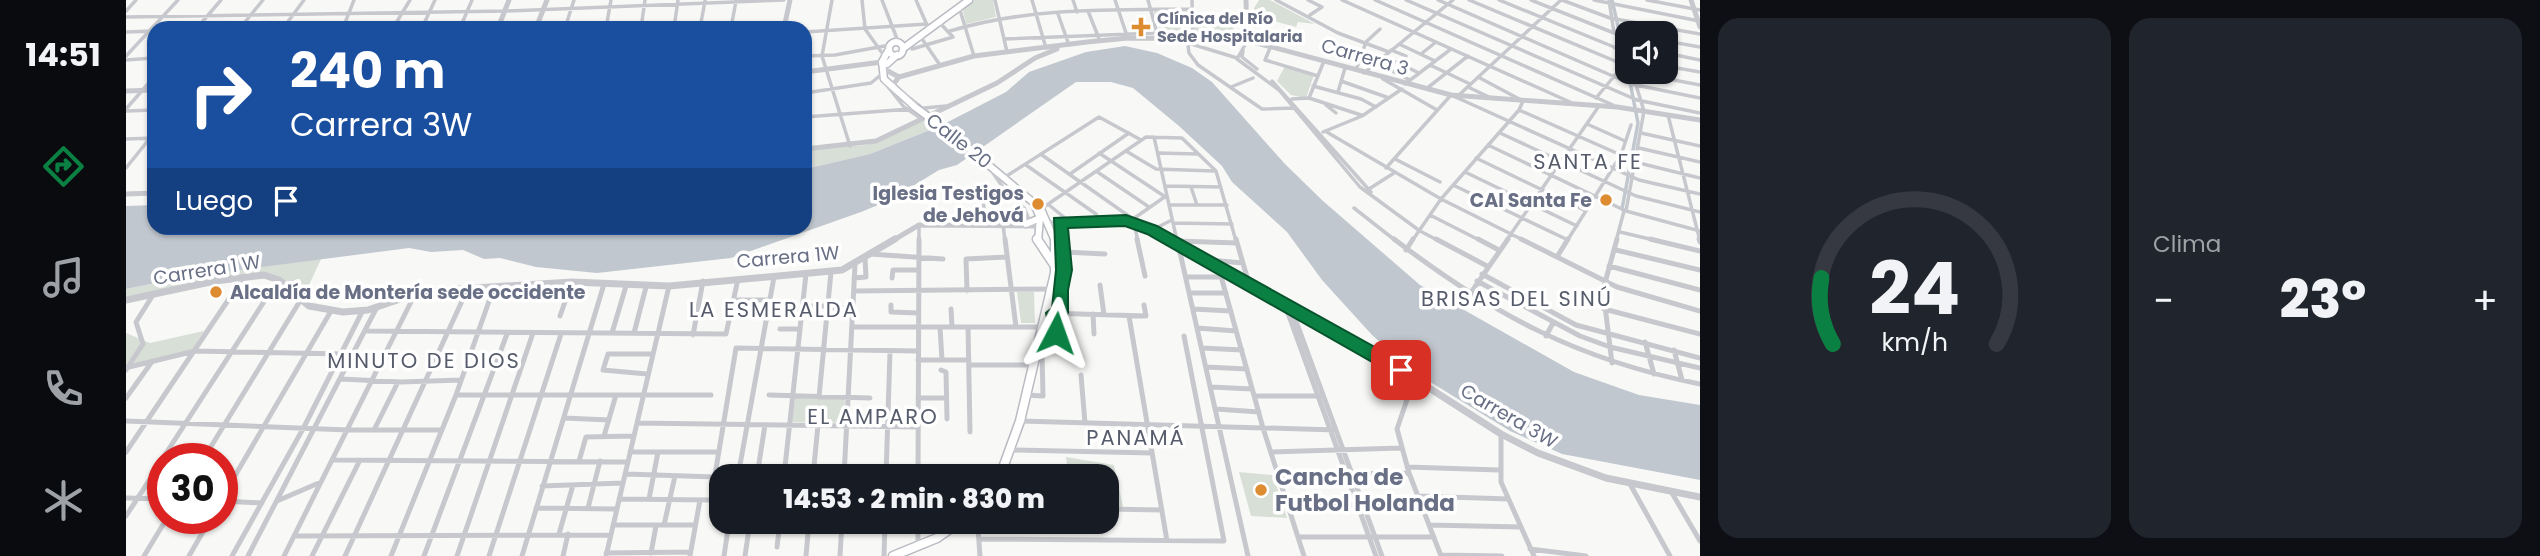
<!DOCTYPE html>
<html lang="es">
<head>
<meta charset="utf-8">
<style>
  body { margin:0; font-family:Poppins,sans-serif; background:#20242c; color:#f1f3f6; height:100vh; display:flex; flex-direction:column; font-size:26px; white-space:nowrap }
  * { box-sizing:border-box; margin:0 }
  p { font-size:23px; color:#9ea1a6 }
  .icon { flex:none; width:38px; height:38px; fill:none; stroke:currentColor; stroke-width:2; stroke-linecap:round; stroke-linejoin:round }
  .map { position:relative; flex:1; overflow:hidden }
  .drawer { display:flex; flex-direction:column; gap:18px; padding:18px; background:#0d0f14; width:840px }
  .drawer>* { flex:none }
  .guide { position:absolute; left:21px; top:21px; width:665px; height:214px; border-radius:21px; box-shadow:0 2px 5px #0004; background:#1a4fa0; color:#fff; overflow:hidden }
  .buttons { position:absolute; left:1489px; top:21px; display:grid; gap:14px }
  .buttons a { display:grid; place-items:center; width:63px; height:63px; border-radius:14px; background:#171b24; box-shadow:0 2px 5px #0004; font-size:35px }
  .speed { position:absolute; left:21px; top:443px; display:flex; gap:14px; font-size:35px; font-weight:700; text-align:center }
  .speed>* { display:grid; place-content:center; width:91px; height:91px; border-radius:50%; background:#171b24; box-shadow:0 2px 5px #0004; line-height:1 }
  .speed .limit { border:10px solid #d22; background:#fff; color:#111 }
  .pin { position:absolute; display:grid; place-items:center; width:60px; height:60px; color:#fff; margin:-30px; border-radius:14px; box-shadow:0 4px 10px #0006 }
  .me { position:absolute; width:77px; margin:-38px; rotate:4deg; stroke-linejoin:round; filter:drop-shadow(0 0 5px #0008) }
  .turn { display:flex; align-items:center; gap:24px; height:147px; padding:0 28px; font-size:32px }
  .turn .icon { width:91px; height:91px; stroke-width:2.5 }
  .turn b { display:block; font-size:49px; line-height:60px }
  .then { display:flex; align-items:center; height:66px; padding:0 28px; background:#0003; gap:14px; font-size:26px }
  .big { font-size:52px; font-weight:800; line-height:1.1 }
  .drawer .widget { flex:1; display:flex; flex-direction:column; justify-content:center; gap:10px; min-width:0; padding:0 24px; border-radius:21px; background:#20242c }
  .drawer .dial { align-items:center; gap:0 }
  .dial svg { height:182px; overflow:visible; fill:none; stroke:#363941; stroke-width:7; stroke-linecap:round; text-anchor:middle }
  .dial text { fill:#f1f3f6; stroke:none }
  .heat { display:flex; justify-content:space-between; align-items:center; font-size:38px; direction:ltr }
  .drawer .tiles { flex:1; display:grid; gap:18px; grid-template-columns:repeat(2,1fr) }
  .trip { position:absolute; left:583px; top:464px; width:410px; height:70px; border-radius:21px; background:#171b24; box-shadow:0 2px 5px #0004; font-weight:800; line-height:70px; text-align:center }
  main { display:flex; flex:1; min-height:0 }
  .menu { display:flex; flex-direction:column; width:126px; justify-content:space-around; align-items:center; background:#090b0e; color:#9ea1a6 }
  .menu .icon { width:49px; height:49px }
  .menu .current { color:#0b8043 }
  .menu b { font-size:32px; color:#f1f3f6 }
  .map>svg:first-child { display:block }
</style>
</head>
<body>
<main>
<nav class="menu">
<b>14:51</b>
<svg class="icon current" aria-label="directions" viewBox="0 0 24 24"><path d="M12 3l9 9-9 9-9-9zM9 14v-3h6M13 9l2 2-2 2"/></svg>
<svg class="icon" aria-label="music" viewBox="0 0 24 24"><path d="M9 18V5l10-2v13"/><circle cx="6" cy="18" r="3"/><circle cx="16" cy="16" r="3"/></svg>
<svg class="icon" aria-label="phone" viewBox="0 0 24 24"><path d="M5 4h4l2 5-3 2q2 4 5 5l2-3 5 2v4C11 20 4 13 5 4z"/></svg>
<svg class="icon" aria-label="climate" viewBox="0 0 24 24"><path d="M12 3v18M4 7l16 10M4 17L20 7"/></svg>
</nav>
<div class="map">
<svg width="1574" height="556" viewBox="0 0 1574 556">
  <rect width="100%" height="100%" fill="#f8f9f6"/>
  <path fill="#d8dfd7" d="M846 0H867L870 17 840 24 836 7Z
    M1133 0H1144L1189 24 1172 22 1170 27 1129 16 1128 8Z
    M1027 10H1065L1064 36 1035 34Z
    M1071 15 1104 24 1108 29 1103 36 1080 37 1068 33 1067 21Z
    M1159 66 1188 75 1180 98 1165 95 1151 81Z
    M797 119 808 128 744 154 679 169V150L740 145Z
    M196 257 176 300 140 274 0 299V289L58 277Z
    M891 292H908L909 323H895Z
    M78 331 65 351 21 366H0V333L24 343Z
    M669 398 719 399 718 423 666 422Z
    M940 457 988 465 997 507 980 506V476H942Z
    M1113 472 1147 475 1161 518 1125 516Z"/>
  <path fill="#c1c7cf" d="M999 46 1031 53 1066 68 1086 82 1159 164 1197 201 1294 285 1448 372 1513 395 1574 405V480L1436 454 1384 431 1288 372 1246 335 1196 280 1161 232 1106 182 1096 166 1053 126 1007 88 985 82H950L831 165 813 170 764 200 735 212 605 258 471 273 410 267 374 258 358 259 337 250 305 252 283 248 58 277 0 289V206L28 205V228H679V169L744 154 816 125 880 92 903 72 960 52Z"/>
  <g fill="none" stroke-linecap="round" stroke-linejoin="round">
    <path stroke="#c1c7cf" stroke-width="3.5" d="M1486 0 1502 70
      M1496 209 1512 123 1502 72"/>
    <g stroke="#b9bbc2" stroke-width="9">
      <path id="secondary-far1" d="M763 49a7 7 0 1 1 14 0a7 7 0 1 1-14 0Z
        M779 47 843 0
        M762 51 756 62 758 79 789 107
        M761 64 771 55
        M828 136 915 209 929 241
        M909 206 914 218 912 241
        M900 224 914 218"/>
    </g>
    <g stroke="#b9bbc2" stroke-width="11">
      <path id="secondary" d="M911 239 929 266
        M874 476 894 421 929 273V239
        M767 556 811 538 834 522"/>
    </g>
    <path stroke="#c7c8cd" stroke-width="3.5" d="M706 0 696 56 724 146
      M736 0 739 29 759 57
      M756 0 773 44
      M790 0 801 25
      M869 0 881 52
      M906 0 920 48
      M947 0 951 12
      M989 0 1001 36
      M1022 0 1031 33
      M1066 0 1067 38
      M1150 0 1212 33 1263 52
      M1182 0 1196 7 1184 15
      M1216 0 1444 102
      M1249 0 1487 105
      M1280 0 1511 100 1574 113
      M1312 0 1505 84 1574 98
      M1343 0 1489 61 1502 71
      M1373 0 1488 47 1502 58
      M1405 0 1488 33 1502 34
      M1436 0 1484 18 1574 34
      M1468 0 1573 21
      M1483 0 1488 33
      M1521 0 1574 10
      M833 7 848 56
      M0 11 10 0
      M962 11 974 41
      M932 14 943 45
      M0 17 379 11 658 0
      M115 27 137 0
      M158 27 178 0
      M71 28 95 0
      M107 28H212
      M217 28 228 0
      M267 28 284 0
      M296 28 309 0
      M334 28 346 0
      M439 28 448 0
      M480 28 485 0
      M515 28 519 0
      M548 28 552 0
      M574 28 579 1
      M605 28 610 1
      M824 31C903 7 984 10 1066 9
      M0 32 28 31
      M679 32 801 24
      M794 36 814 65
      M878 39 1031 33
      M1049 39 1111 58
      M1540 41 1574 47
      M1273 44 1309 61
      M1062 45 1063 53 1072 65 1136 109 1169 108
      M1119 45 1111 59 1153 90 1234 187 1294 231 1313 241
      M1145 46 1139 60 1192 76
      M1488 47 1502 46
      M786 49 827 37 813 22
      M1265 50 1280 56
      M1117 51 1116 57 1131 69
      M1540 53 1574 60
      M1295 54 1310 42
      M0 56 52 0
      M679 56 709 55 764 45
      M1258 56 1293 73
      M0 60 28 58
      M1250 63 1284 80
      M1304 65 1344 84
      M1540 66 1574 72
      M1230 70 1240 42 1254 29
      M1506 72 1574 85
      M1238 73 1327 0
      M755 78 778 107 796 119
      M1257 79 1311 110
      M1146 81 1245 192
      M1215 81 1263 98
      M1279 84 1325 49
      M1187 86 1235 99 1250 107
      M1105 87 1127 78
      M1342 87 1363 97
      M1300 89 1342 56
      M1212 92 1219 68
      M679 93 745 83 756 74
      M777 93 805 115
      M1333 95 1435 0
      M1183 98 1198 61
      M1470 98 1495 68
      M1166 99 1183 98 1235 115
      M1200 105 1210 113
      M798 108 820 106
      M0 109 28 77
      M1393 110 1513 163 1574 178
      M0 111 28 110
      M1542 115 1574 241
      M679 117 784 109
      M1461 124 1499 141
      M1199 131 1315 199 1399 241
      M1197 132 1236 116 1276 89
      M1374 133 1510 196 1574 212
      M1515 133 1574 146
      M1028 137 1051 241
      M0 139 28 138
      M1362 145 1500 211 1574 231
      M1513 148 1574 162
      M1000 151 1030 169 1088 171
      M973 153 1038 196
      M1033 153 1071 154
      M916 155 1007 219 1012 241
      M1350 158 1460 211
      M1269 159 1314 182
      M900 165 970 214 973 220
      M0 168 28 133
      M1260 168 1325 95 1513 180 1574 194
      M970 171 1023 207
      M1339 172 1451 226
      M867 173 881 193
      M944 174 1003 133
      M879 177 973 117 1015 140
      M1327 185 1442 240
      M1040 186 1095 187
      M1065 187 1071 205
      M1243 189 1268 173
      M882 193 898 208 902 217 900 223
      M923 205 944 222
      M1044 205H1101
      M1228 208 1270 241
      M915 209 1020 137 1056 138 1090 171 1110 241
      M1500 211 1518 111 1506 72
      M1304 215 1355 241
      M1007 219 1040 196
      M933 222 935 241
      M1047 223 1106 224
      M860 224 856 193H882L891 188
      M877 224 879 241
      M1026 230 1046 220
      M1494 232 1532 241
      M793 241V225
      M1286 241 1315 199 1393 110 1397 101 1352 77
      M1380 241 1473 106
      M1441 241 1495 155 1505 125
      M1490 241 1498 211"/>
    <path stroke="#c7c8cd" stroke-width="5" d="M879 239 890 327
      M1011 239 1019 276
      M1051 239 1122 556
      M1110 239 1123 284
      M1268 239C1366 314 1452 360 1574 384
      M1310 239 1361 266
      M1352 239 1371 249
      M1395 239 1491 287 1574 311
      M1524 239 1574 251
      M1573 239 1574 242
      M1051 241 1111 243
      M1280 250 1287 239
      M1490 250 1574 270
      M938 252 979 254
      M744 254 817 259
      M1431 257 1442 239
      M1083 260 1117 263
      M1483 266 1574 290
      M1093 269 1137 428 1178 556
      M1356 274 1450 325 1574 358
      M1060 277H1095
      M728 278 740 277 739 258
      M766 278 767 270H792
      M1351 281 1454 336 1484 347 1574 368
      M974 285 978 315
      M728 291 925 289
      M841 291 840 259 881 257
      M1063 293H1100
      M1344 294 1382 239
      M608 300H644
      M765 305V312L792 313
      M1159 305 1250 556
      M677 306H702
      M702 308H727
      M657 309H676
      M825 309 826 327
      M1067 309 1105 311
      M1478 309 1574 334
      M1166 310 1256 556
      M920 313 1020 316 1018 305
      M929 313 931 333
      M934 313 938 270 935 239
      M967 314 968 334
      M434 316 446 282
      M1003 316 1041 541
      M726 327H915
      M814 327 816 360
      M842 327 844 432
      M1071 328 1110 331
      M654 329H674
      M241 331 600 334 612 279
      M486 333 500 286
      M508 333 520 287
      M567 335 577 281
      M1420 336 1427 323
      M1519 342 1528 374
      M1076 348 1116 350
      M1548 350 1556 380
      M792 360H843
      M1486 363 1477 290 1491 239
      M843 365H907
      M3 367 69 351 217 354
      M1080 367 1121 369
      M0 370 17 344 10 322 27 295
      M815 370 820 372 821 419
      M521 374 477 370 482 354H526
      M955 375 959 423
      M215 379 275 382 335 380
      M1288 379 1271 429 1283 473 1315 556
      M1085 387 1126 389
      M330 395H585
      M643 395 744 398
      M899 395 917 396 916 353
      M1129 396H1193
      M693 397 705 272
      M0 398 25 363
      M792 398H820
      M1090 409 1133 412
      M438 418 483 420
      M0 421 222 430H316
      M895 421 1210 430
      M511 423 792 427
      M248 430 272 382
      M1375 435V482L1408 556
      M478 436 490 395
      M885 450 1026 453
      M0 452 117 278
      M504 452H593
      M1145 452 1275 448
      M37 458 152 280
      M78 458 174 301
      M208 460 501 462
      M453 461 460 437 507 436
      M1281 467 1373 470
      M500 474 589 477
      M1153 475 1283 473
      M595 476 587 486 590 496 595 498
      M596 476H606
      M612 476 648 277
      M631 476 639 425
      M658 476 680 274
      M687 476 692 425
      M718 476 729 265
      M760 476 764 352
      M792 476 793 239
      M588 481 610 348 792 351
      M1504 484 1544 556
      M416 486 497 483
      M1546 493 1574 541
      M1293 496 1382 499
      M0 498 37 499
      M96 498 205 311
      M493 499 584 500 590 496
      M523 499 532 452
      M96 501 136 503
      M151 501 195 482
      M1162 507 1296 503
      M410 508 490 509
      M462 508 474 461
      M980 509 1036 510
      M0 516 37 459
      M792 522V546
      M846 522 852 528 854 556
      M487 525H569
      M538 525 549 476
      M1303 525 1394 527
      M433 534 447 485
      M168 536 485 535
      M1172 537H1308
      M853 539 1098 541 1058 336
      M651 547 654 522
      M1404 549 1460 556
      M480 553 564 552
      M525 553 530 526
      M1315 555 1376 556
      M18 556 41 518
      M63 556 85 518
      M106 556 178 427 237 310
      M122 556 251 307
      M158 556 289 294
      M186 556 234 460
      M219 556 342 288
      M265 556 330 395 368 287
      M298 556 381 334
      M331 556 407 333
      M363 556 435 334
      M396 556 478 284
      M437 556 442 534
      M480 556 543 286
      M564 556 574 500
      M598 556 603 522
      M619 556 624 522
      M680 556 683 522
      M714 556 716 522
      M758 556 759 522"/>
    <path stroke="#c7c8cd" stroke-width="5" d="M1120 0 1121 40
      M1565 0 1574 27
      M372 28 383 0
      M410 28 421 0
      M658 28 664 0
      M760 70 773 77
      M679 72 756 62
      M766 86 773 77 848 56 961 42 1002 38 1116 39 1325 95 1491 107 1574 120
      M0 91 28 90
      M679 149 750 141 871 83 909 58 931 49
      M0 194 28 193
      M924 223C972 221 1001 217 1044 241
      M766 241 793 225 911 226"/>
    <path stroke="#c7c8cd" stroke-width="7" d="M1041 239 1261 361 1375 434 1412 453 1480 478 1574 497
      M0 300 89 281 138 275 153 280 183 306 217 312 242 310 292 293 315 290 446 282 543 286 716 270 769 239"/>
    <use href="#secondary-far1" stroke="#fff" stroke-width="6"/>
    <use href="#secondary" stroke="#fff" stroke-width="8"/>
    <g stroke="#b9bbc2" stroke-width="9" stroke-linecap="butt">
      <path id="secondary-bridge" d="M789 107 828 136"/>
    </g>
    <use href="#secondary-bridge" stroke="#fff" stroke-width="6"/>
  </g>
  <path fill="#0b8043" stroke="#07532c" stroke-width="2" d="M1000 215 1031 226 1281 365 1283 370 1281 375H1269L1021 234 999 226 942 228 946 270 942 290V313L937 319 936 338H925L920 313 926 308 930 270 928 218Z"/>
  <g fill="#dd8c32" stroke="#fff" stroke-width="2.5">
    <path d="M1011.5 16.5h7v7h7v7h-7v7h-7v-7h-7v-7h7z"/>
    <circle cx="1480" cy="200" r="7"/>
    <circle cx="912" cy="204" r="7"/>
    <circle cx="90" cy="292" r="7"/>
    <circle cx="1135" cy="490" r="7"/>
  </g>
  <g text-anchor="middle" dominant-baseline="central" stroke-width="7" stroke-linejoin="round" paint-order="stroke">
    <g font-size="16" font-weight="bold" fill="#697086" stroke="#fff" text-anchor="start">
      <text x="1031" y="18">Clínica del Río<tspan x="1031" dy="18">Sede Hospitalaria</tspan></text>
    </g>
    <g font-size="19" fill="#697086" stroke="#fff">
      <text transform="translate(1239 57) rotate(16)">Carrera 3</text>
      <text transform="translate(833 141) rotate(38)">Calle 20</text>
      <text transform="translate(662 257) rotate(-5)">Carrera 1W</text>
      <text transform="translate(81 270) rotate(-9)">Carrera 1 W</text>
      <text transform="translate(1383 416) rotate(30)">Carrera 3W</text>
    </g>
    <g font-size="19" font-weight="bold" fill="#697086" stroke="#fff" text-anchor="end">
      <text x="898" y="193">Iglesia Testigos<tspan x="898" dy="22">de Jehová</tspan></text>
      <text x="1466" y="200">CAI Santa Fe</text>
      <text x="104" y="292" text-anchor="start">Alcaldía de Montería sede occidente</text>
    </g>
    <g font-size="21" letter-spacing="2" fill="#565c6b" stroke="#fff">
      <text x="1462" y="161">SANTA FE</text>
      <text x="1391" y="298">BRISAS DEL SINÚ</text>
      <text x="648" y="309">LA ESMERALDA</text>
      <text x="298" y="360">MINUTO DE DIOS</text>
      <text x="747" y="416">EL AMPARO</text>
      <text x="1010" y="437">PANAMÁ</text>
    </g>
    <g font-size="23" font-weight="bold" fill="#697086" stroke="#fff" text-anchor="start">
      <text x="1149" y="477">Cancha de<tspan x="1149" dy="26">Futbol Holanda</tspan></text>
    </g>
  </g>
</svg>
<div class="buttons">
<a><svg class="icon" aria-label="sound" viewBox="0 0 24 24"><path d="M4 9h4l5-4v14l-5-4H4zM17 9q2 3 0 6"/></svg></a>
</div>
<div class="speed"><div class="limit">30</div></div>
<div class="pin" style="left:1275px;top:370px;background:#d93025"><svg class="icon" aria-label="arrive" viewBox="0 0 24 24"><path d="M6 21V4h12l-3 4 3 4H6"/></svg></div>
<svg class="me" style="left:930px;top:333px" viewBox="-20 -20 40 40"><path d="M0-17L14 15 0 8-14 15z" fill="#0b8043" stroke="#fff" stroke-width="4"/></svg>
<div class="trip">14:53 · 2 min · 830 m</div>
<div class="guide">
<div class="turn"><svg class="icon" aria-label="right" viewBox="0 0 24 24"><path d="M7 20v-9h11M14 6l5 5-5 5"/></svg><div><b>240 m</b>Carrera 3W</div></div>
<div class="then">Luego<svg class="icon" aria-label="arrive" viewBox="0 0 24 24"><path d="M6 21V4h12l-3 4 3 4H6"/></svg></div>
</div>
</div>
<section class="drawer">
<div class="tiles">
<div class="widget dial"><svg viewBox="0 0 100 80">
<path d="M14 69A42 42 0 1 1 86 69"/>
<path d="M14 69A42 42 0 0 1 9 40" stroke="#0b8043"/>
<text x="50" y="56" font-size="32" font-weight="700">24</text>
<text x="50" y="72" font-size="11">km/h</text>
</svg></div>
<div class="widget"><p>Clima</p>
<div class="heat"><a>−</a><b class="big">23°</b><a>+</a></div>
</div>
</div>
</section>
</main>
</body>
</html>
